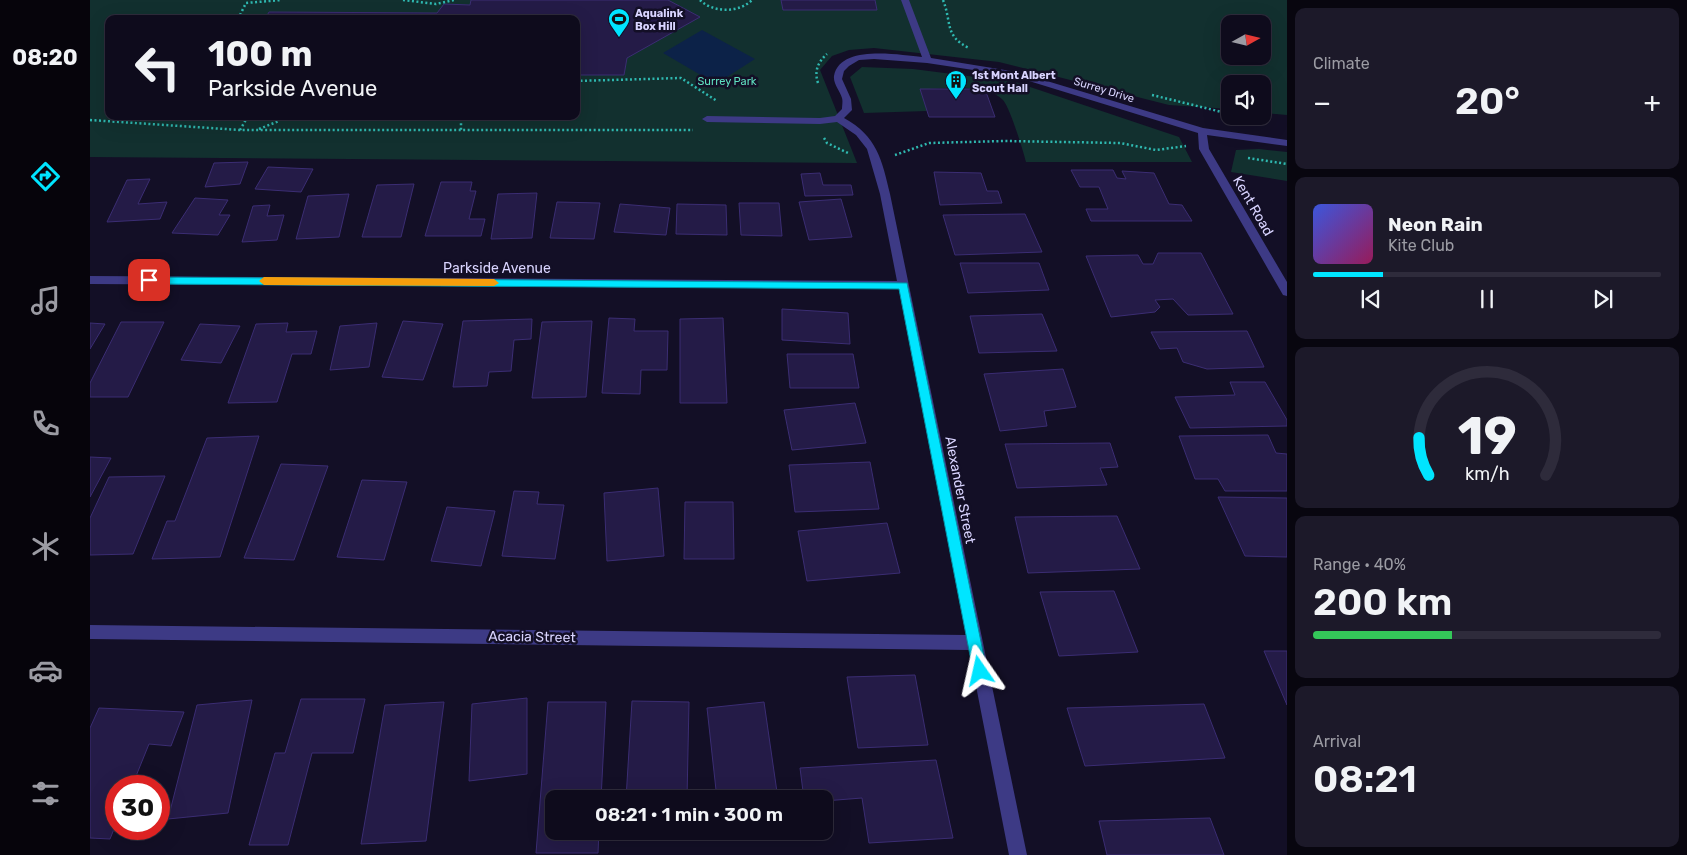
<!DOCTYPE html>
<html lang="en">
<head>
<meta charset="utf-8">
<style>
  body { margin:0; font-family:Rubik,sans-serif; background:#1c1929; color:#f1f3f6; height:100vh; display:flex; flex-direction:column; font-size:19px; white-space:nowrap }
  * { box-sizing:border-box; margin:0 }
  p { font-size:16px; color:#9b9ba3 }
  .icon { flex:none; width:28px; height:28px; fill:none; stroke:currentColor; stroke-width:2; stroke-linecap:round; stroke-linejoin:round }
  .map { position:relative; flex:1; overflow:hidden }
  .sheet { display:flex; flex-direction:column; gap:8px; padding:8px; background:#08060f; width:400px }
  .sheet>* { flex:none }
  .banner { position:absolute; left:15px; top:15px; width:475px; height:105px; border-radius:10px; box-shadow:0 5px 20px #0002,0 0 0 1px #2e2b3b; background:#0e0b1c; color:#f1f3f6; overflow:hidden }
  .needle { width:32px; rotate:82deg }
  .tools { position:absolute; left:1131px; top:15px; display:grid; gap:10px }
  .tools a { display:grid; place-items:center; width:50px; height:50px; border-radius:10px; background:#0e0b1c; box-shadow:0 5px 20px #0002,0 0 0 1px #2e2b3b; font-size:25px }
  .speed { position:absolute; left:15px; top:775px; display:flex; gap:10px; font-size:25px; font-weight:700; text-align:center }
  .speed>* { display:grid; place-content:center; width:65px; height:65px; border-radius:50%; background:#0e0b1c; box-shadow:0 5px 20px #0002,0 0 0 1px #2e2b3b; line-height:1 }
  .speed .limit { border:8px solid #d22; background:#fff; color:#111 }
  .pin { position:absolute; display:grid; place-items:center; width:42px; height:42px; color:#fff; margin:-21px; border-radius:10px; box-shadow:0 2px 8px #0006 }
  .me { position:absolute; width:55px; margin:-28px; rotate:349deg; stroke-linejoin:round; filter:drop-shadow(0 0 4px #0008) }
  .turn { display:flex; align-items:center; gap:18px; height:105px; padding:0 20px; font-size:22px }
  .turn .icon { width:65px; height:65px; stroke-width:2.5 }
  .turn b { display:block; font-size:35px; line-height:42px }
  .big { font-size:38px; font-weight:600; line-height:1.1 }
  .sheet .tile { flex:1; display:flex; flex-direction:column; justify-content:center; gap:8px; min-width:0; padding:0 18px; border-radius:10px; background:#1c1929 }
  .sheet .dial { align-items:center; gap:0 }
  .dial svg { height:130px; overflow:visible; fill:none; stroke:#2e2b3b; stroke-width:7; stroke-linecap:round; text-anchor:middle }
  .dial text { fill:#f1f3f6; stroke:none }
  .song { display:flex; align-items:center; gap:15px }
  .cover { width:60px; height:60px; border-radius:8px; background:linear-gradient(135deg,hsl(230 70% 55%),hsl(330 70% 35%)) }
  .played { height:5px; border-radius:2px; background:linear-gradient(90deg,#00e5ff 20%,#2e2b3b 20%) }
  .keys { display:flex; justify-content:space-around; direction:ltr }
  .heat { display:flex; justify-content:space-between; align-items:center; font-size:28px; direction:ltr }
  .charge { height:8px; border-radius:4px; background:linear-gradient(90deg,#34c759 40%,#2e2b3b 0) }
  .trip { position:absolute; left:455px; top:790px; width:288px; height:50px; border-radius:10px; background:#0e0b1c; box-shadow:0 5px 20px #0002,0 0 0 1px #2e2b3b; font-weight:600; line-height:50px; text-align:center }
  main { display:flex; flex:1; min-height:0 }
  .menu { display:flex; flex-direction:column; width:90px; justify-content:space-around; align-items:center; background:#06040b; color:#9b9ba3 }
  .menu .icon { width:35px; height:35px }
  .menu .active { color:#00e5ff }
  .menu b { font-size:22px; color:#f1f3f6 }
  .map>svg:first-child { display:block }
</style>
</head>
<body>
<main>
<nav class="menu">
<b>08:20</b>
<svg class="icon active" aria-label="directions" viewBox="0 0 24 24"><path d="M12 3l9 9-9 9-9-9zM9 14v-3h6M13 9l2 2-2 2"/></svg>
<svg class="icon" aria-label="music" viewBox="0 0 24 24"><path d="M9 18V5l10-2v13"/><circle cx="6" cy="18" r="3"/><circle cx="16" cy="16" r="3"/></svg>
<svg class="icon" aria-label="phone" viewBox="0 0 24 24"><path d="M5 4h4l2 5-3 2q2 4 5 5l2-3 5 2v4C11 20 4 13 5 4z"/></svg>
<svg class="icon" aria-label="climate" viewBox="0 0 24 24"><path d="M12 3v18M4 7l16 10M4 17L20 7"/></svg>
<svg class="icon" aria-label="car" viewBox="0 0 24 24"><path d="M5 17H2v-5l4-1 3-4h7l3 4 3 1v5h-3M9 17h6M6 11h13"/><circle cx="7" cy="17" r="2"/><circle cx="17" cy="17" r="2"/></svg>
<svg class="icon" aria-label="filters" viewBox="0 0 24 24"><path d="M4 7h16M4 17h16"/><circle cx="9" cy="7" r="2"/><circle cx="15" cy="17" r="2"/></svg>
</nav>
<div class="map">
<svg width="1197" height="855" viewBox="0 0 1197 855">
  <rect width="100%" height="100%" fill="#130f26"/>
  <path fill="#12302f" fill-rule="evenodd" d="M0 0H1197V115L1173 113 1172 84H1140V109L1079 105 909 62 784 48 759 50 742 56 730 70 767 163 0 157ZM19 19H486V116H19ZM1140 24H1172V56H1140Z
    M772 67 823 69 925 82 1089 137 1102 162H936C933 150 920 108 913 100 897 82 854 89 831 89L837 111 774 113 760 77Z
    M1169 149 1197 152V181L1141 172 1146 150Z"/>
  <path fill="#0c2248" d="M612 30 665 59 626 84 573 53Z"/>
  <path fill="#241b47" stroke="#3b2d73" d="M381 0H578L610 17 537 58 534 75H486V19H175L179 12 347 13 354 4 380 5Z
    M691 0H785L787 10H693Z
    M830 89H895L905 117H839Z
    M158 162 150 184 115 187 124 163Z
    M178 167 223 169 211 192 165 189Z
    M981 170H1023L1027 178 1036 179 1032 171 1064 173 1079 204 1092 205 1102 221H1001L996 209H1018L1009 187H990Z
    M844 172 891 173 897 191H908L912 203 850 205Z
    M730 173 733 185H761L763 195 715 196 711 174Z
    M60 179 48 204 77 202 70 219 17 222 37 180Z
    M351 182H382L380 191H386L379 219H395L391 236H335Z
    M324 184 311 237H272L287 185Z
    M447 193 442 238 401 239 408 194Z
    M259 194 249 237 206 239 218 196Z
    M105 198 138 200 129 215H140L128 235 82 233Z
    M751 199 762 237 719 240 709 202Z
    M467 202 510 203 504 239 460 238Z
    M649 203H689L692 236 651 235Z
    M530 204 580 208 576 235 524 232Z
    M587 204 636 205 637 235 586 234Z
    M180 205 177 216 194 215 187 240 152 242 163 206Z
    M935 214 952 252 865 255 853 215Z
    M1068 253H1111L1143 314 1098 315 1083 299 1065 300 1070 307 1065 312 1021 317 996 256 1048 255 1053 264H1063Z
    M870 263H949L959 290 878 293Z
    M692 309 758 313 760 344 692 340Z
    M952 314 967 351 889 353 880 316Z
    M519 318 545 319 544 331H578L577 370H551L550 394 512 393Z
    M633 318 637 403H590V319Z
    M442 319 441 339 424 340 421 371 399 372 397 386 363 387 373 321Z
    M313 321 353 324 333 380 292 377Z
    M502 321 496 397 442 398 452 322Z
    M31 322H74L38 397H0V383Z
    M0 323 15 324 0 349Z
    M198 323 196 332 227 331 221 354H202L187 402 138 403 166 324Z
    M287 323 279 367 240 370 250 326Z
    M110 324 150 326 131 363 91 360Z
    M1157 331 1174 367 1117 369 1093 362 1087 348 1070 349 1061 332Z
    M697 354H763L769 388H700Z
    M973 369 986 407 954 411 957 426 910 431 894 374Z
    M1140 382H1175L1197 420V426L1100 428 1085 397 1145 395Z
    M765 403 776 443 702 450 694 410Z
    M1178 435 1186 453 1197 454V491H1135L1128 479H1105L1089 436Z
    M169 436 130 557 62 559 77 521H85L117 438Z
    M1020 443 1028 467 1010 468 1017 485 927 488 915 444Z
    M0 457 21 458 0 497Z
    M780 462 789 509 705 512 699 465Z
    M191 464 238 466 204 560 154 558Z
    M75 476 43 554 0 555V518L19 477Z
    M272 480 317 482 294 560 247 557Z
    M568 488 574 556 517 561 514 493Z
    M424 491 449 492 447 504 474 505 465 559 412 556Z
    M1128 497 1197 498V557L1155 556Z
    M595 502H643L644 559H594Z
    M357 507 405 511 391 566 341 561Z
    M1027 516 1050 569 938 573 925 517Z
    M797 523 810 573 717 581 708 531Z
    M1024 591 1048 652 969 656 950 592Z
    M1174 651H1197V705Z
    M825 675 838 745 768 748 757 677Z
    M437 698V774L379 781 382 704Z
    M211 699H275L263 753H222L198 845H159L185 753H195Z
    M162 700 138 813 78 819 107 705Z
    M542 701 599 702 597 799H536Z
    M354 702 336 841 271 844 295 705Z
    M458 702H516L511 799H464V831H509L508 853H446Z
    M674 702 688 799H627L617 708Z
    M1114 704 1135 758 995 766 977 708Z
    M9 708 94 712 81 746 59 744 42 786H26V824L20 839 0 838V728Z
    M846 760 863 838 779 843 772 798 734 801V799H714L710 768Z
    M1120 818 1134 855H1017L1009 821Z
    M534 831H596V836L534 834Z"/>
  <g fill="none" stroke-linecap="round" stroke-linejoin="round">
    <path stroke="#2fb8b0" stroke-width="2.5" stroke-dasharray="2 2.5" stroke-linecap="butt" d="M313 0 346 4 364 0
      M610 0C623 13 649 13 662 0
      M853 0C862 22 854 36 879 48
      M148 19 156 3 192 0
      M486 81 591 78 627 101
      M728 83C724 71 728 62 737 54
      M1062 95 1140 114
      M367 116 371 120V130
      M0 120 150 130H603
      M30 120 36 116
      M169 129 189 121
      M150 130 158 116
      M734 138 737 143 760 154
      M805 155 839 143 915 141 1030 143 1066 150 1096 146
      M1158 158 1197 164"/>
    <path fill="#3d3a85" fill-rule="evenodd" d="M811 0H819L841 58 927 72 1113 128 1197 140V146L1117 135 1119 149 1197 282V296L1193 295 1109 149 1108 133 923 76 837 63 784 59 769 60 759 66 754 71 752 79 761 99 762 110 754 118C787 136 792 160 800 194L937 855H919L879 650 0 639V625L876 635 809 289 0 284V276L807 281 790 194 777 149 766 135 747 122 730 124 617 122 612 119 617 116 730 118 745 116 752 109C752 106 753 101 752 98 750 91 743 84 744 76 750 44 809 55 832 57Z"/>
  </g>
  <path fill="#00e5ff" stroke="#0095a6" d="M59 277 817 283 897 671 895 676 890 678 885 676 883 671 809 289 59 284 54 280Z"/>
  <path fill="#f59e0b" d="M174 277 404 279 409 283 404 286 174 285 169 281Z"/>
  <defs>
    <g id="stadium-pin" transform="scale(1.125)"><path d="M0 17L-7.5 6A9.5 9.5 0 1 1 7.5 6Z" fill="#00e5ff" stroke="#130f26"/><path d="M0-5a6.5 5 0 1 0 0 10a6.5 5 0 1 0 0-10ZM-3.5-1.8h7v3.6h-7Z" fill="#111"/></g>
    <g id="building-pin" transform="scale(1.125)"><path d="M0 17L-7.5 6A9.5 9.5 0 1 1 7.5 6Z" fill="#00e5ff" stroke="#130f26"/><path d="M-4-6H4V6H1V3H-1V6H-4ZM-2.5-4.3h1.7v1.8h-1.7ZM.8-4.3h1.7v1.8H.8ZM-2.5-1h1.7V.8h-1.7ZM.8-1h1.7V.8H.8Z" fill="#111"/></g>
  </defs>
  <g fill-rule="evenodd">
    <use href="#stadium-pin" x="529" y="19"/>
    <use href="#building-pin" x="866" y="81"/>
  </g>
  <g text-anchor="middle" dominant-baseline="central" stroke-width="5" stroke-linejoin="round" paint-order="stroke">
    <g font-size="11" font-weight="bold" fill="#d9d4ff" stroke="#130f26" text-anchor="start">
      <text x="545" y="13">Aqualink<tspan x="545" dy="13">Box Hill</tspan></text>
      <text x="882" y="75">1st Mont Albert<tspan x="882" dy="13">Scout Hall</tspan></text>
    </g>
    <g font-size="11" fill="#5fe0c0" stroke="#130f26">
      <text x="637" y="81">Surrey Park</text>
    </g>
    <g font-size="11" fill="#d9d4ff" stroke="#130f26">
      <text transform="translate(1014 90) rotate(17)">Surrey Drive</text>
    </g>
    <g font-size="14" fill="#d9d4ff" stroke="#130f26">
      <text transform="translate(1163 206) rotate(60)">Kent Road</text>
      <text x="407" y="268">Parkside Avenue</text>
      <text transform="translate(870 490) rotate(79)">Alexander Street</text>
      <text transform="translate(442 637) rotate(1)">Acacia Street</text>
    </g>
  </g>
</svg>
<div class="tools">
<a><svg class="needle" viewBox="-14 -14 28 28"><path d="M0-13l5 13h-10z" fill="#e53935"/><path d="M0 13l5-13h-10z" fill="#9b9ba3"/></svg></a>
<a><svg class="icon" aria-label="sound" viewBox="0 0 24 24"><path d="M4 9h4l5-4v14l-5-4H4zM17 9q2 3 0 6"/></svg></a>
</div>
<div class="speed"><div class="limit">30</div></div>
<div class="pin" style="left:59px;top:280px;background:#d93025"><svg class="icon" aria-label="arrive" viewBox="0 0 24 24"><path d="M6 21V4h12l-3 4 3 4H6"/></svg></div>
<svg class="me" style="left:890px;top:671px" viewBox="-20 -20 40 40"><path d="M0-17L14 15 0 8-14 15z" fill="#00e5ff" stroke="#fff" stroke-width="4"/></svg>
<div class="trip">08:21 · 1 min · 300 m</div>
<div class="banner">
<div class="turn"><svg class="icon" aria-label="left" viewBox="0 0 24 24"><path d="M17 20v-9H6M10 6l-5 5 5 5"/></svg><div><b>100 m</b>Parkside Avenue</div></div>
</div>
</div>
<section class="sheet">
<div class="tile"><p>Climate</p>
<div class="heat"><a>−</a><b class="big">20°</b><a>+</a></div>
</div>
<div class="tile">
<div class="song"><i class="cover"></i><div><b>Neon Rain</b><p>Kite Club</p></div></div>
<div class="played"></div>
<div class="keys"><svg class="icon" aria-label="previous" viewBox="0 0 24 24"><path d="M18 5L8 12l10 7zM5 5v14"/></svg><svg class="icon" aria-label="pause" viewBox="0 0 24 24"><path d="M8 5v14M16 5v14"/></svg><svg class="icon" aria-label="next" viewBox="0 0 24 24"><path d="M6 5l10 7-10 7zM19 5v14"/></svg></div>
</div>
<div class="tile dial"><svg viewBox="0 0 100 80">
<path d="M14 69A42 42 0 1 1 86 69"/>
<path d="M14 69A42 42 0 0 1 8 46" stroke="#00e5ff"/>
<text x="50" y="56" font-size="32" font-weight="700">19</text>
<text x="50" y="72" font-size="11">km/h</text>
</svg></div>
<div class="tile"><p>Range · 40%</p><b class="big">200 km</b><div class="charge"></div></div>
<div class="tile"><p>Arrival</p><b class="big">08:21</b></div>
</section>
</main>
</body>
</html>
